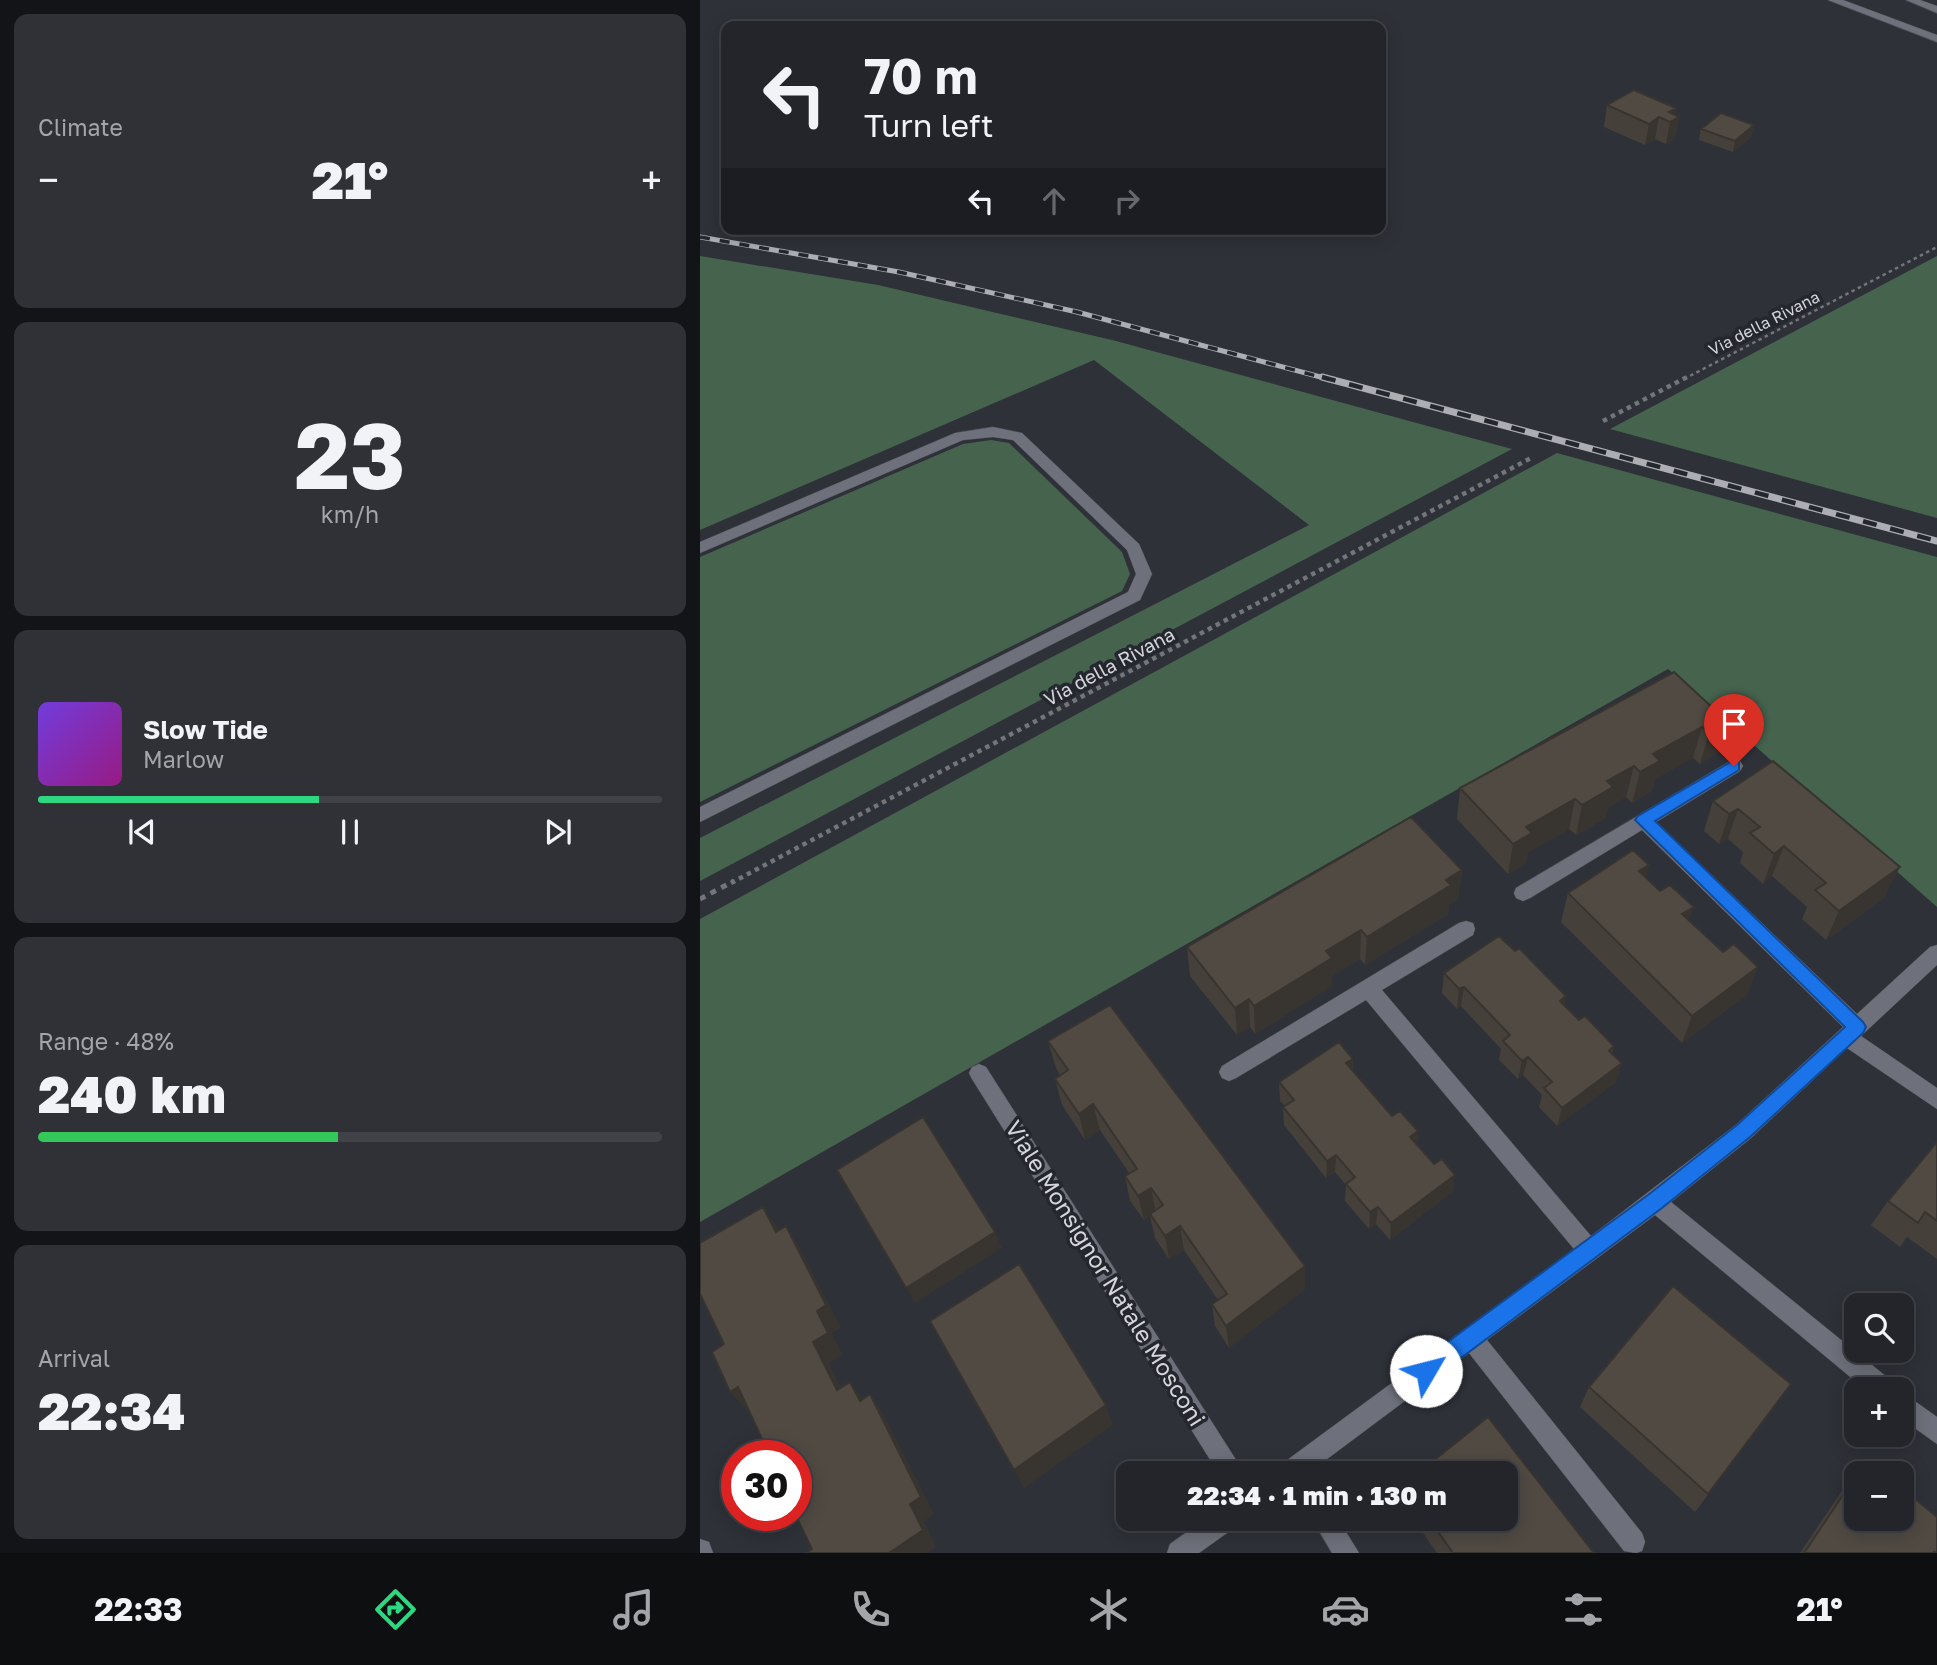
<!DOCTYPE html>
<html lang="en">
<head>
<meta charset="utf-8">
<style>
  body { margin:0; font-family:"Golos Text",sans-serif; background:#2f3137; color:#f1f3f6; height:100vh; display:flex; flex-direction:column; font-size:26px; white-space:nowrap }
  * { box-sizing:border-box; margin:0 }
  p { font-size:23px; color:#a3a5a9 }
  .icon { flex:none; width:38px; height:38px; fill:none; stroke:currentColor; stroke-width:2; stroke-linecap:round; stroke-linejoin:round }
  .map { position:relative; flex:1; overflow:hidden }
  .sheet { display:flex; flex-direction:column; gap:14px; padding:14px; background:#131418; width:700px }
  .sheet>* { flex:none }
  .top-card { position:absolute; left:21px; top:21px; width:665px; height:214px; border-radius:14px; box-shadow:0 4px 18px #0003,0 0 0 2px #404247; background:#23252b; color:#f1f3f6; overflow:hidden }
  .fabs { position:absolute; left:1144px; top:1293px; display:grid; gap:14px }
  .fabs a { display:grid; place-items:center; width:70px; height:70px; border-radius:14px; background:#23252b; box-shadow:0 4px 18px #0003,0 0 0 2px #404247; font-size:35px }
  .speed { position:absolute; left:21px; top:1440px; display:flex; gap:14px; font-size:35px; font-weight:700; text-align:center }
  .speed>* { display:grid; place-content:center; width:91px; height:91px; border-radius:50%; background:#23252b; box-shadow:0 4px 18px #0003,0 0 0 2px #404247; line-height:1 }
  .speed .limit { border:10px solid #d22; background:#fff; color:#111 }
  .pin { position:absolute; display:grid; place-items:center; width:60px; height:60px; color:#fff; margin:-72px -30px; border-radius:50% 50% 50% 0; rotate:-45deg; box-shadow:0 0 7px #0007 }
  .pin .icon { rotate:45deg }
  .me { position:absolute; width:77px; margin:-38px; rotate:53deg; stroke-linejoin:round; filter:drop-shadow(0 0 5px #0008) }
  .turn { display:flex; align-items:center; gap:24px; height:147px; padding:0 28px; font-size:32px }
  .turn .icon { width:91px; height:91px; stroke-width:2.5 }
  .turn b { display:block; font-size:49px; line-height:60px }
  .lanes { display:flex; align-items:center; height:66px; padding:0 28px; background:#0003; justify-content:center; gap:35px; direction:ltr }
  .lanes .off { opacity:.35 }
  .big { font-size:52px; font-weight:800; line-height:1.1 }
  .sheet .tile { flex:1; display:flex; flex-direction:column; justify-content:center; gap:10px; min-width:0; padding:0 24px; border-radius:14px; background:#2f3137 }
  .sheet .dial { align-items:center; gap:0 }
  .dial b { font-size:91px; line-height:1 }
  .song { display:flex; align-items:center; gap:21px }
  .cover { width:84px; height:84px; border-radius:10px; background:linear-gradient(135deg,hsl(260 70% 55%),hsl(310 70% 35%)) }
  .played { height:7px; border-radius:4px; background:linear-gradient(90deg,#2ed883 45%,#404247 45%) }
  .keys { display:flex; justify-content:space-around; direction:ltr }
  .heat { display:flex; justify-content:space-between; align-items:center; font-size:38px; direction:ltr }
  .charge { height:10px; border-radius:5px; background:linear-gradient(90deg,#34c759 48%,#404247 0) }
  .trip { position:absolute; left:416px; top:1461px; width:402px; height:70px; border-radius:14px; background:#23252b; box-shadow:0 4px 18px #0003,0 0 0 2px #404247; font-weight:800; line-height:70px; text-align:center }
  .tab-bar { display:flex; height:112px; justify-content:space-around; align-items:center; background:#0e0f11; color:#a3a5a9 }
  .tab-bar .icon { width:49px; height:49px }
  .tab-bar .on { color:#2ed883 }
  .tab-bar b { font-size:32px; color:#f1f3f6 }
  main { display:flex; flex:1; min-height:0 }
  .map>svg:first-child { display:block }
</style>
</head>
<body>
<main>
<section class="sheet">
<div class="tile"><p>Climate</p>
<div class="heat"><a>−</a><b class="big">21°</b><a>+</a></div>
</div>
<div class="tile dial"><b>23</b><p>km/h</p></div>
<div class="tile">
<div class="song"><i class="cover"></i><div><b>Slow Tide</b><p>Marlow</p></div></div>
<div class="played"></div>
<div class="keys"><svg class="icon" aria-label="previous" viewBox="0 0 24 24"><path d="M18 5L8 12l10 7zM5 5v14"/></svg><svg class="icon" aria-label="pause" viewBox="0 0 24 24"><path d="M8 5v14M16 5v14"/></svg><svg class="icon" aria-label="next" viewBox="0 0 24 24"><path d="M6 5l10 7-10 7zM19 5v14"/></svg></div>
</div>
<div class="tile"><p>Range · 48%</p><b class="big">240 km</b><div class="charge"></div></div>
<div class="tile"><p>Arrival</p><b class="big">22:34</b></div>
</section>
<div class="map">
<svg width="1237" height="1553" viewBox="0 0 1237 1553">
  <rect width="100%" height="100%" fill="#2f3139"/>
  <path fill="#46634e" d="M0 256 178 285 416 341 812 449 0 881V838L609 525 394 360 0 530Z
    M1237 256V518L910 429Z
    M291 440 309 443 422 552 430 574 422 591 0 802V557L263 444Z
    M857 453 1237 557V907L968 669 0 1222V919Z"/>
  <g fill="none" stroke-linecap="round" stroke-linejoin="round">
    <g stroke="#4c4e54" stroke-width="1">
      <path id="minor" d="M1128 0H1143L1237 35V42Z
        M1206 0H1220L1237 6V13Z
        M293 427 322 433 439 544 452 574 440 600 0 822V807L428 592 436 574 427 550 313 440 293 437 263 440 0 553V542L255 433Z
        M1034 759 1040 761 1043 766 1040 771 956 822 1157 1014 1230 947 1237 945V965L1161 1036 1237 1088V1109L1147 1048 1051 1138 971 1202 1193 1382 1196 1390H1166L955 1215 787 1340 942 1533 945 1542 942 1551 936 1553 924 1551 769 1353 607 1474H575L579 1466 874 1249 666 1000 536 1078 529 1081 522 1078 519 1072 522 1066 759 923 766 921 773 923 775 929 773 935 682 990 891 1236 1037 1124 1143 1027 942 830 830 898 823 901 816 898 814 893 816 888Z
        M279 1064 286 1067 545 1474H519L272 1079 269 1073 272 1067Z
        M1202 1392 1237 1417V1444L1202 1419Z
        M505 1519H537L534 1528 499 1553H467L470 1544Z
        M612 1519H638L659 1553H632Z
        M0 1539 9 1542 13 1553H0Z"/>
    </g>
    <path stroke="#73757b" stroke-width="2.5" stroke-dasharray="3.5 3.5" stroke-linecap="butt" d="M984 379 1237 247"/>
    <path stroke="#73757b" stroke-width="4.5" stroke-dasharray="4.5 4.5" stroke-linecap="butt" d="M903 421 987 377
      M31 883 831 458"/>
    <path stroke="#73757b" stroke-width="5" stroke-dasharray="6 6" stroke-linecap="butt" d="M0 899 34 881"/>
    <use href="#minor" fill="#6e717b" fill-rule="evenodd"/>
    <g stroke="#acaeb4" stroke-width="5">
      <path id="rail-far1" d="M0 237 199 272 377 312 628 379"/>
    </g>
    <g stroke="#acaeb4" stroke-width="7">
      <path id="rail" d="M622 377 1237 541"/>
    </g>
    <use href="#rail-far1" stroke="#25272f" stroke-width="3.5" stroke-dasharray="10" stroke-linecap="butt"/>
    <use href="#rail" stroke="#25272f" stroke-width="4.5" stroke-dasharray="14" stroke-linecap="butt"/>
  </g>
  <path fill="#45403a" d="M907 105 975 115 979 117 975 138 966 144 955 139 945 145 904 127Z
    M1001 129 1052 136 1033 152 999 140Z
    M974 672 1028 722 1019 752 1000 764 993 758 955 779 952 791 932 803 926 797 908 807 906 818 876 835 869 829 828 852 826 863 808 874 757 819 760 788Z
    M1073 761 1185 897 1126 940 1102 919 1107 907 1072 876 1063 884 1040 863 1043 852 1028 839 1019 844 1004 831 1013 801Z
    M762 870 758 899 749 905 748 914 665 965 660 959 632 976V986L555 1034 550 1027 537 1035 490 976 487 947Z
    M946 877 989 920 1023 952 1058 967 1047 995 982 1043 861 922 868 893Z
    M815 951 866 996 864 1005 879 1020 914 1046 912 1054 922 1063 916 1082 857 1126 839 1107 842 1095 823 1075 818 1079 799 1060 801 1049 761 1006 757 1009 742 993 744 973Z
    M348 1041 605 1289 529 1348 515 1326 512 1304 518 1300 484 1250 469 1259 455 1238 450 1216 444 1220 430 1201 425 1176 429 1173 400 1130 385 1140 362 1105 355 1079 360 1075 356 1068Z
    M653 1059V1071L692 1116 718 1131 717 1144 734 1164 755 1175 752 1192 690 1240 676 1224 669 1229 645 1201 646 1185 635 1172 626 1178 584 1125 583 1107 585 1106 580 1101 579 1082Z
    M1237 1142V1259L1207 1237 1200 1247 1171 1225 1188 1201Z
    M889 1387 1076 1405 995 1512 880 1407Z
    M1167 1460 1237 1553H1100L1154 1473Z
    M713 1519H807L894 1553H737Z"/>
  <path fill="#38342f" d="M976 108 974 120 979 117 975 138 966 144 970 122 969 112Z
    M959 117 955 139 945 145 949 124Z
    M1054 125 1052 136 1033 152 1035 141Z
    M1028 722 1019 752 1000 764 1009 733Z
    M1002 727 993 758 955 779 952 791 932 803 940 772 953 754Z
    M934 766 926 797 908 807 906 818 876 835 882 805 907 781Z
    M875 799 869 829 828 852 826 863 808 874 813 844 826 827Z
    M1038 809 1028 839 1019 844 1029 814Z
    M1084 846 1072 876 1063 884 1074 854Z
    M949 865 941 895 939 871Z
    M1200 867 1185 897 1126 940 1139 911Z
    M762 870 758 899 749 905 748 914 665 965 667 937 746 880Z
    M994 907 984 936 982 914Z
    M661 930 660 959 632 976V986L555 1034 554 1006 626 951Z
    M1058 967 1047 995 982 1043 992 1016Z
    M764 987 761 1006 757 1009 759 989Z
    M866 996 861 1015 860 1001Z
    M549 999 550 1027 537 1035 535 1008Z
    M828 1057 823 1075 818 1079 822 1061Z
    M653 1059 652 1077 646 1063Z
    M922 1063 916 1082 857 1126 862 1108Z
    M393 1104 400 1130 385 1140 379 1114Z
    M718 1131 716 1149 710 1137Z
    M636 1155 635 1172 626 1178 627 1161Z
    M755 1175 752 1192 690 1240 691 1223Z
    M451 1188 456 1213 450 1214V1216L444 1220 438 1196Z
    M63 1207 80 1231 76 1232Z
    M678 1207 676 1224 669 1229 670 1212Z
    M86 1226 101 1250 141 1327 132 1333 143 1355 129 1363 152 1410 137 1390 113 1342 117 1311Z
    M480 1226 484 1250 469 1259 465 1236Z
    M295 1232 302 1248 215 1303 206 1288Z
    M605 1266V1289L529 1348 526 1326Z
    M150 1382 165 1402 160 1401Z
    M38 1387 49 1412 30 1392Z
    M170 1394 184 1415 234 1514 224 1521 236 1547 227 1553H189L210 1504Z
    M406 1405 413 1425 324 1488 314 1470Z"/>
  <path fill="#504a43" stroke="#38342f" stroke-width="2" d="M934 90 976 108 969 112 979 117 970 122 959 117 949 124 907 105Z
    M1021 113 1054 125 1035 141 1001 129Z
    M974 672 1028 722 1009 733 1002 727 953 754 960 761 940 772 934 766 907 781 913 787 882 805 875 799 826 827 832 833 813 844 760 788Z
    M1073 761 1200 867 1139 911 1115 890 1126 883 1084 846 1074 854 1050 833 1060 827 1038 809 1029 814 1013 801Z
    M711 817 762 870 746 880 751 885 667 937 661 930 626 951 632 958 554 1006 549 999 535 1008 487 947Z
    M933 850 949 865 939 871 960 891 970 885 994 907 982 914 1023 952 1034 944 1058 967 992 1016 868 893Z
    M799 936 815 951 819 948 866 996 860 1001 879 1020 885 1016 914 1046 909 1051 922 1063 862 1108 844 1088 852 1082 828 1057 822 1061 803 1041 810 1035 764 987 759 989 744 973Z
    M410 1005 605 1266 526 1326 512 1304 527 1294 480 1226 465 1236 450 1214 463 1205 451 1188 438 1196 425 1176 437 1169 393 1104 379 1114 355 1079 368 1070 348 1041Z
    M639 1042 653 1059 646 1063 686 1109 692 1116 700 1111 718 1131 710 1137 734 1164 742 1159 755 1175 691 1223 678 1207 670 1212 646 1184 655 1177 636 1155 627 1161 583 1107 594 1100 579 1082Z
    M223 1117 295 1232 206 1288 137 1170Z
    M1237 1142V1221L1225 1212 1218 1223 1188 1201Z
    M63 1207 76 1232 86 1226 126 1305 117 1311 128 1333 113 1342 137 1390 150 1382 160 1401 170 1394 221 1497 210 1504 223 1530 189 1553H106L112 1549 96 1516V1456H55L52 1448 63 1441 38 1387 30 1392 12 1352 24 1344 0 1294V1243Z
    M319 1264 406 1405 314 1470 230 1321Z
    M973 1286 1091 1384 1008 1494 889 1387Z
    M788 1417 894 1553H753L729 1519H807V1474H717Z
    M1167 1460 1184 1474H1157Z
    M1157 1474V1519H1202V1488L1237 1517V1553L1234 1552 1233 1553H1104Z"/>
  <path fill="#1a73e8" stroke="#114b97" stroke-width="2" d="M1034 760 1039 761V770L955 821 1163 1022 1166 1027 1163 1033 1050 1137 962 1208 734 1378 726 1381 719 1378 716 1371 719 1363 948 1195 1037 1125 1145 1027 935 820 938 816Z"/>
  <g text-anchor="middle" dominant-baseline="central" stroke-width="7" stroke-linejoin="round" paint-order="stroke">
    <g font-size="16" fill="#d4d6db" stroke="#25272f">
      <text transform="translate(1064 323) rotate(-27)">Via della Rivana</text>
    </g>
    <g font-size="19" fill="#d4d6db" stroke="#25272f">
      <text transform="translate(409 666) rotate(-28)">Via della Rivana</text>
    </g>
    <g font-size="23" fill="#d4d6db" stroke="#25272f">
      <text transform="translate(406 1273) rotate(58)">Viale Monsignor Natale Mosconi</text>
    </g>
  </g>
</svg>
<div class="fabs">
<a><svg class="icon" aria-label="search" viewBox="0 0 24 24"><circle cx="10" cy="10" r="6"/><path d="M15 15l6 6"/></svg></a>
<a>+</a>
<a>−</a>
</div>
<div class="speed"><div class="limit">30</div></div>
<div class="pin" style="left:1034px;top:766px;background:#d93025"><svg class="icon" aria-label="arrive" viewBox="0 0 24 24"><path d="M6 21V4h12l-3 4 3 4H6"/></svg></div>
<svg class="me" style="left:726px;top:1371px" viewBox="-20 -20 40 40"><circle r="19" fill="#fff"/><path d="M0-13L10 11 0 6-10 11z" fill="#1a73e8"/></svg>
<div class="trip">22:34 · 1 min · 130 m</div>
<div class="top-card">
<div class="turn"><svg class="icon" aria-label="left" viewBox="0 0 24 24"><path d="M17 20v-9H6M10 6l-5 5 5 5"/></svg><div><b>70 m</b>Turn left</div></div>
<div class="lanes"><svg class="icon" aria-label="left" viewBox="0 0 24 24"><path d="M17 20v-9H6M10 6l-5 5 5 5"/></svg><svg class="icon off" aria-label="ahead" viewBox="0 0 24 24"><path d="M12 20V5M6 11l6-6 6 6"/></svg><svg class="icon off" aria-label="right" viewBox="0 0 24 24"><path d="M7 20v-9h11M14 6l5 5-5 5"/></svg></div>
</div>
</div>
</main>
<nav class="tab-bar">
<b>22:33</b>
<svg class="icon on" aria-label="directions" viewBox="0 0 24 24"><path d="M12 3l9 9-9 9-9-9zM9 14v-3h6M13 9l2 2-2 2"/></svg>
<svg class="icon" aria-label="music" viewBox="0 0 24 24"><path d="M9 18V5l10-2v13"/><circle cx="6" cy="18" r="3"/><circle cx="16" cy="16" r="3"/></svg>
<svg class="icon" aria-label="phone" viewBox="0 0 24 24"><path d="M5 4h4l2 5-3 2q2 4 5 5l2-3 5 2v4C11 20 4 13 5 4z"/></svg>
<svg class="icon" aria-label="climate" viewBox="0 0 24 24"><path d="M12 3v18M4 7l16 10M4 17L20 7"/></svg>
<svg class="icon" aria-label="car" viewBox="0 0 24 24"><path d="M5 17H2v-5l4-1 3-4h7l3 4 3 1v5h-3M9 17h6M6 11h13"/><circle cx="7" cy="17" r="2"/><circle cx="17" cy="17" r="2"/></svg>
<svg class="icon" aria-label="filters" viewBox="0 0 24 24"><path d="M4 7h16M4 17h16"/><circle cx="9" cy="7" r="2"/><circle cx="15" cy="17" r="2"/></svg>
<b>21°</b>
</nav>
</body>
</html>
